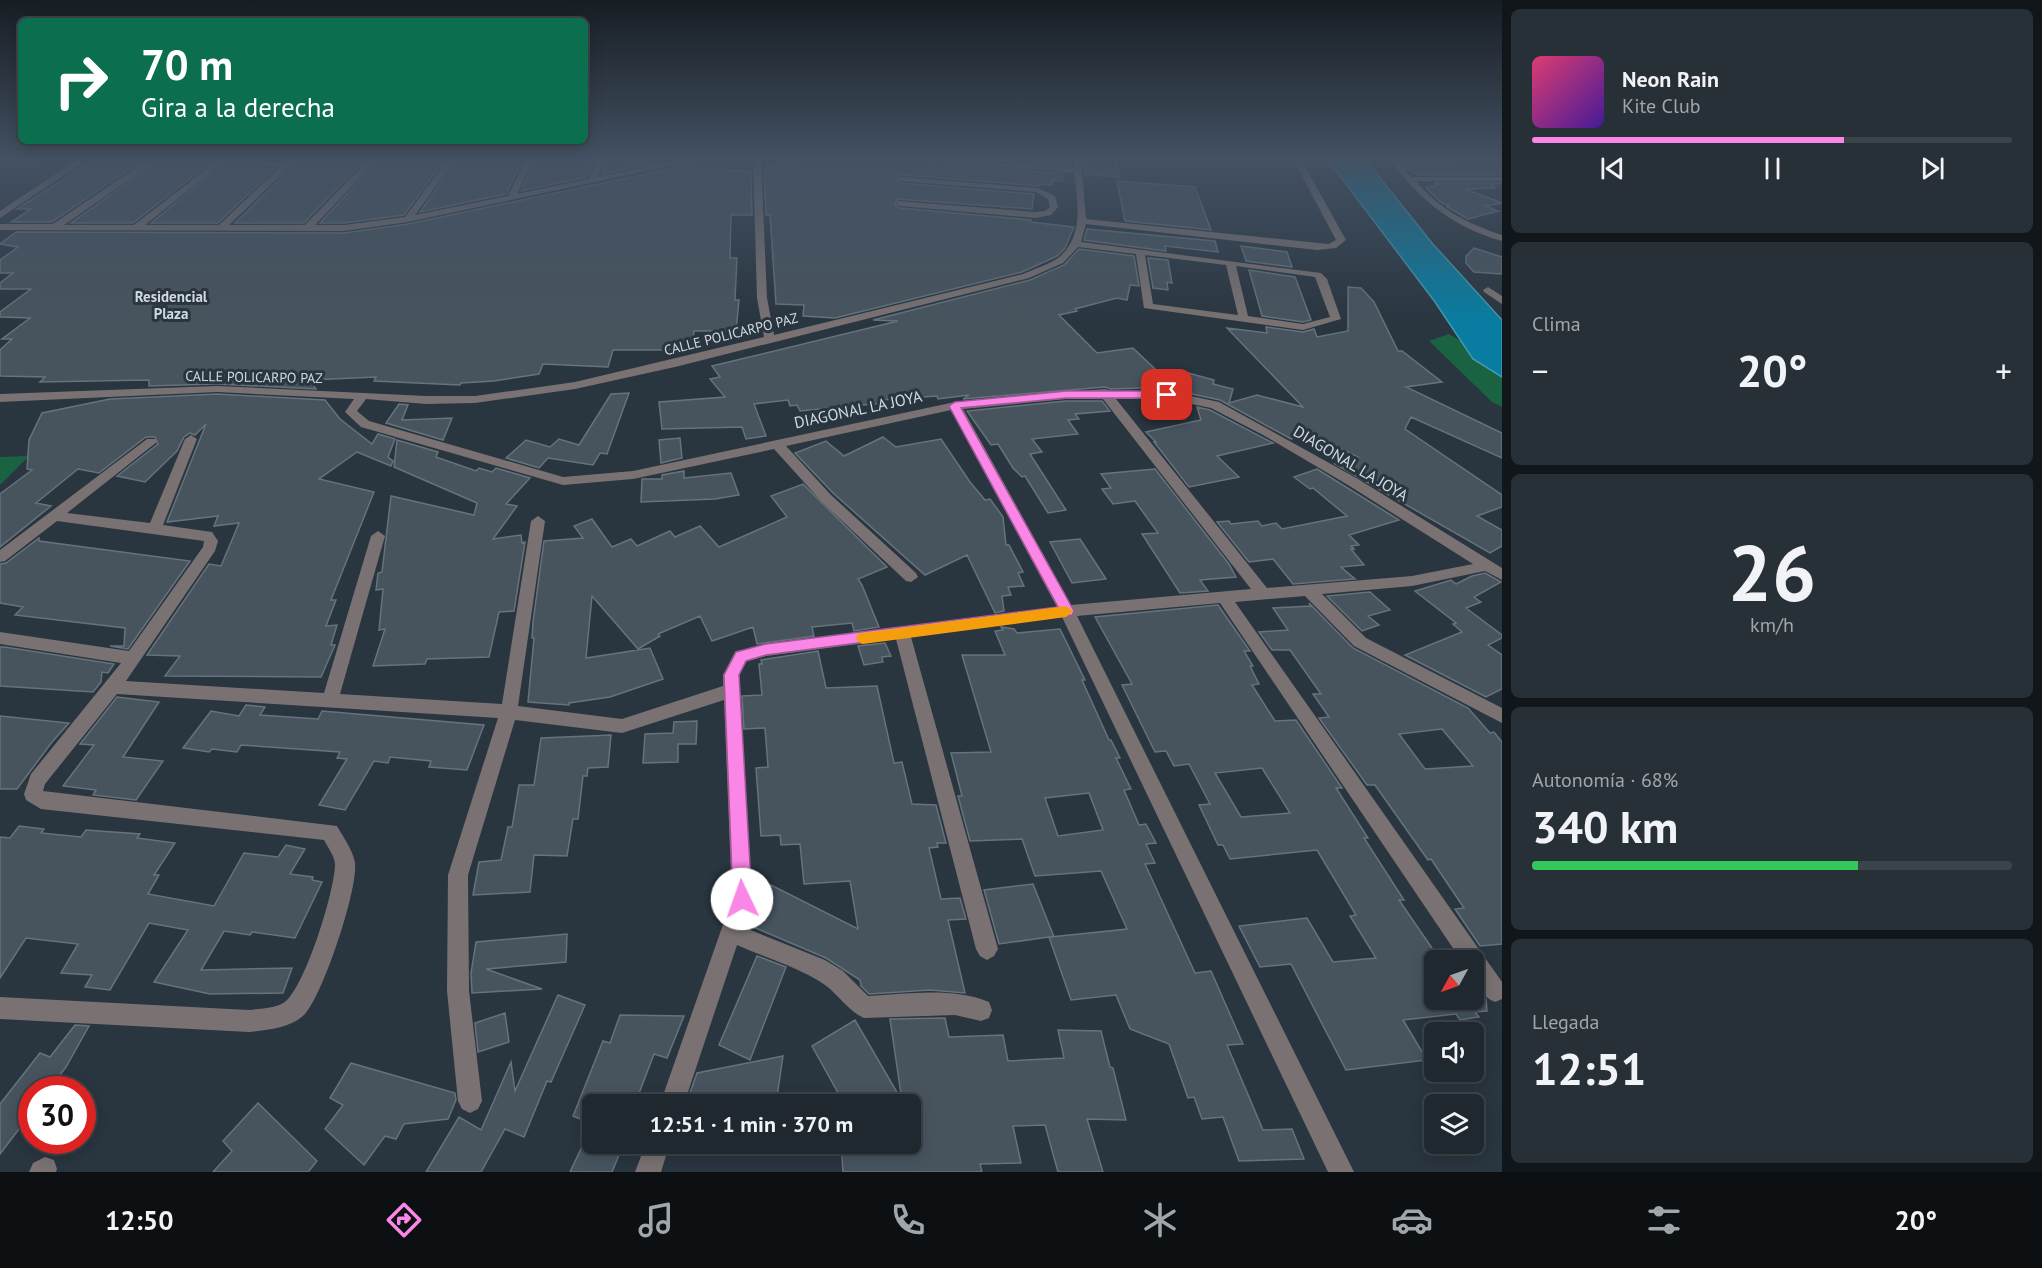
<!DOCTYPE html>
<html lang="es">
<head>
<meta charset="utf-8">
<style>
  body { margin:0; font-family:"PT Sans",sans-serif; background:#273037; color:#f1f3f6; height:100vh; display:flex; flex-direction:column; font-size:22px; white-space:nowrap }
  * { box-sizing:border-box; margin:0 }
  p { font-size:20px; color:#a1a6aa }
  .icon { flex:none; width:33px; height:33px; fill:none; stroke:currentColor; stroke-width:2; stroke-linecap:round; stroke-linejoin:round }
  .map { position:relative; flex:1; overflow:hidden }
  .sheet { display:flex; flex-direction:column; gap:9px; padding:9px; background:#11161a; width:540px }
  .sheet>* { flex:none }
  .hud { position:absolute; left:18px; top:18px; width:570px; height:126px; border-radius:9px; box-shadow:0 3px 15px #0003,0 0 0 2px #3c444b; background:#0b6e4f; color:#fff; overflow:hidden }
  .needle { width:39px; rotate:230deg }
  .controls { position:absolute; left:1424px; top:950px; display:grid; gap:12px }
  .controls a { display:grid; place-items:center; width:60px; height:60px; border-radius:9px; background:#1f282f; box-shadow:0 3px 15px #0003,0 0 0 2px #3c444b; font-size:30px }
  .speed { position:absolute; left:18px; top:1076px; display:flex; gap:12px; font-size:30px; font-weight:700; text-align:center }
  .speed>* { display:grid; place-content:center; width:78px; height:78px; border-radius:50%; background:#1f282f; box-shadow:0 3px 15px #0003,0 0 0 2px #3c444b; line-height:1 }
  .speed .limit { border:9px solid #d22; background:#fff; color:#111 }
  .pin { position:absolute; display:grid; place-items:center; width:51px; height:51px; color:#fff; margin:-26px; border-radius:12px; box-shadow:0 3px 9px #0006 }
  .me { position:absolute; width:66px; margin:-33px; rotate:357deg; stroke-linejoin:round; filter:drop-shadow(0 0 4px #0008) }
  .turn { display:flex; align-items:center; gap:21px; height:126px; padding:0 24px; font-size:27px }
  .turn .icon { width:78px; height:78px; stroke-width:2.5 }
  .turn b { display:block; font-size:42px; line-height:51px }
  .big { font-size:45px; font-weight:600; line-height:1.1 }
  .sheet .widget { flex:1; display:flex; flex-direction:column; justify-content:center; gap:9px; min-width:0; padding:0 21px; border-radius:9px; background:#273037 }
  .sheet .dial { align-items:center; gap:0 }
  .dial b { font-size:78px; line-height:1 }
  .song { display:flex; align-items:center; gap:18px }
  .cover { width:72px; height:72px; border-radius:9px; background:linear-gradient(135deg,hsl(340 70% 55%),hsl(260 70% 35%)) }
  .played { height:6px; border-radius:3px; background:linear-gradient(90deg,#fa87e7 65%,#3c444b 65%) }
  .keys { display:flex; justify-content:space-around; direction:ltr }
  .heat { display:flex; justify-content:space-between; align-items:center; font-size:33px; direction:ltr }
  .charge { height:9px; border-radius:4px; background:linear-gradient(90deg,#34c759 68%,#3c444b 0) }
  .trip { position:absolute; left:582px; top:1094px; width:339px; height:60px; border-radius:9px; background:#1f282f; box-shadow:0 3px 15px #0003,0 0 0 2px #3c444b; font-weight:600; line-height:60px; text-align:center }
  .tab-bar { display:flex; height:96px; justify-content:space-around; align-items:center; background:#0c1013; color:#a1a6aa }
  .tab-bar .icon { width:42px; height:42px }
  .tab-bar .active { color:#fa87e7 }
  .tab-bar b { font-size:27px; color:#f1f3f6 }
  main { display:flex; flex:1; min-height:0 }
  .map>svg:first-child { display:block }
</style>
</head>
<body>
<main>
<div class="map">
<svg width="1502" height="1172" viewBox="0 0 1502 1172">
  <rect width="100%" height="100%" fill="#29353f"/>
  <path fill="#196343" d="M1449 334 1502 367V407L1492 402 1429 341Z
    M29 456 0 485V457Z"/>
  <path fill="#087da1" stroke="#4499b4" stroke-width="1.5" d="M1327 159H1365L1432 243 1502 320V377L1473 359 1435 302Z"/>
  <path fill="#47545e" stroke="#65737d" stroke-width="1.5" fill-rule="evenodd" d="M95 159H144L52 222H11L31 209H17Z
    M161 159H215L133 223H71Z
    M230 159H257L253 163H281L218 223H151Z
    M309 159H365L304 223H235L297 163H305Z
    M380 159H445L404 215 344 223H320Z
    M458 159H523L506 194 420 212Z
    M536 159H594L587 177 521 191Z
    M607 159H616L651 160 650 164 602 174Z
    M794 159H936L935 163 946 164 1062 174 1063 181 1052 180V185L1040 184V186L902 175 897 177 899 183 1034 194 1032 209 897 199 895 205 900 208 1031 220V222L1066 226 1074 227 1073 229 1065 248 1057 256 1022 272 835 318 803 316 804 305 776 304 770 215H766L764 171H768V167H775L776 161 794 162Z
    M992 159H1071V166L992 160Z
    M1083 159H1115L1119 177 1085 174Z
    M1400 159 1452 162 1451 159H1502V175H1418L1408 170Z
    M694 164 722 166V170L751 171 752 215H731L730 258H737L735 300H739L736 331H694L692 350H613L608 367 543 364 539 374 494 381 461 383 460 385 374 381 376 377 310 380 316 389 217 384 149 386V380L40 382 45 377 0 376V350L12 339H2L30 318 0 317V312L31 289H0V283L13 273H0V260L18 247 0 244 16 232 344 233 408 224Z
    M1117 181 1195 187 1211 230 1125 221Z
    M1434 183H1502L1490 185 1496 188 1465 189 1502 203 1486 206 1498 211 1468 219 1447 207 1450 206 1442 203 1426 188 1438 185Z
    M1087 229 1215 241 1218 252 1165 246 1166 251 1084 240Z
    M1241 246 1287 252 1292 267 1246 261Z
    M1474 248 1502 257V274L1474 272 1466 263V256Z
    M1079 249 1134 256 1139 286 1130 285 1127 300 1117 298 1075 309 1077 311 1059 315 1097 353 1133 348 1174 387 1110 389 1105 387 963 399 969 395 938 399 937 396 881 400 883 403 800 411 797 405 790 406 788 400 754 404 766 436 746 439 742 427 662 429 659 402 725 397 710 379 720 377 712 366 898 321 873 320 1030 280 1064 265Z
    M1148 258 1168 260 1172 283 1167 282 1168 290 1153 288Z
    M1249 270 1295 277 1311 320 1303 322 1262 316Z
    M1348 287 1361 288 1374 302 1398 351H1402L1442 382 1406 387 1502 433V458L1411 417 1405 429 1502 495V507L1477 516 1502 530V546L1490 553 1335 464 1358 457 1311 434 1291 439 1220 400 1192 394 1185 372 1214 380 1213 384 1233 389 1229 403 1257 395 1303 407 1227 328 1267 333 1266 327 1303 332 1314 329 1317 337 1348 331Z
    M629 393 607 454 600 453 593 465 548 458 539 468 506 458 526 440 550 447 559 439 579 445 611 394Z
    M217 394 325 400 340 419 372 444 378 434 395 439 388 457 393 461 391 466 357 452 319 479 374 492 331 600H336L326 626 337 625 331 645H335L321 677 165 676 180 656 147 655 209 564 221 566 239 523 214 526 218 516 167 522 206 424 195 435 190 433 184 437 177 451 145 482 117 476 158 444 155 437H146L99 473 78 469 36 503 51 506 0 547V494L32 470 27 469 29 440 42 413 110 399Z
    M1066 401H1102L1110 411 1075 414 1079 419 1068 420 1078 434 1032 439 1042 452 1030 454 1066 510 1048 513 1025 476 1022 477 1013 468 998 444 991 445 967 411Z
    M399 404 408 405 402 420 452 418 443 440 386 423Z
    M1197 407 1210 410 1273 443 1217 456 1239 477 1189 487 1154 442H1156L1146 432 1201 420Z
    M883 437 896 447 941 439 970 482 985 500 990 499 1003 517 1006 545H1009L1023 572 1018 573 1024 586 1008 587 1011 595 1002 596 1004 611 995 613 967 555 925 575 833 493 795 453 826 441 844 456Z
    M680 438 682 458 661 463 659 440Z
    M397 440 438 452 436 457 476 471 479 468 492 472 496 468 530 478 506 504 517 506 493 539 521 535 522 543 525 542 514 611 499 612 489 657 427 659 425 664 373 666 385 629 379 630 383 589 376 590 378 573 382 572 391 496 474 515 477 503 394 467Z
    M1155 469 1229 564 1236 577 1200 580 1208 591 1180 593 1142 534 1158 533 1135 501 1113 504 1102 489 1111 488 1101 474Z
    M1317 469 1399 520 1349 535 1359 545 1351 546 1354 549H1351L1364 565 1341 567 1355 579 1293 584 1273 559 1249 562 1217 522 1229 521 1231 524 1258 521 1262 526 1276 523 1282 529 1347 516 1313 488 1310 489 1294 477Z
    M684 471V478L731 473 739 495 715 499 641 502 642 479H662V475Z
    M803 484 887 567 858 579 862 585 879 627 854 631 852 623 812 627 814 636 757 644 753 627 712 641 700 616 658 634 660 636 638 649 592 596 586 658 650 648 663 679 610 697 569 703V705L528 702 534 638H532L533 622 544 541 583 538 574 526 592 519 612 547 631 539 637 546 670 531 675 537 700 526 719 547 787 517 771 496Z
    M39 538V541L190 561 128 649 110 646H124L125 628 15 615 23 607 0 603V564L6 563Z
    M1080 539 1106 579 1072 583 1050 542Z
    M1485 573 1501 582 1474 597 1481 602 1466 608 1502 635V638L1488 645 1502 655V689L1486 697 1405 655 1462 632 1453 624 1456 623 1415 591 1451 580 1456 584 1472 576Z
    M1370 592 1390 610 1368 616 1379 625 1362 631 1327 596Z
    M1309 603 1353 648 1468 708 1490 733 1494 732 1502 742V944L1480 946 1455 909 1464 908 1431 859 1428 860 1375 785H1367L1319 718 1329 717 1313 694H1321L1290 650H1272L1259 632 1288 630 1273 608 1311 606ZM1442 729 1473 766 1425 769 1399 734Z
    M1218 605 1250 651H1244L1253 666H1250L1259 684 1252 685 1275 721 1296 720 1342 788H1336L1368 838H1364L1404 900H1399L1434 951V999H1486L1487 1011 1475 1012 1479 1017 1460 1020 1456 1014 1403 1020 1427 1060 1346 1070 1291 964 1260 967 1239 926 1307 918 1333 962 1376 958 1350 916 1356 915 1317 850 1230 859 1223 845H1218L1199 805 1210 804 1189 764 1174 766 1166 751 1155 752 1122 685 1132 684 1095 617ZM1262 768 1290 813 1241 817 1215 773Z
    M1001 627 1014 629 1017 633 1060 629 1085 680H1082L1109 740H1111L1120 758H1116L1131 789 1124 790 1139 825 1146 824 1156 843 1146 844 1155 863 1145 864 1195 973 1211 971 1243 1044 1227 1045 1263 1130 1292 1129 1304 1159 1239 1161 1223 1117 1202 1119 1194 1097 1188 1098 1169 1044 1130 1029 1116 995 1071 1000 1049 937 999 944 984 890 1033 884 1054 937H1050L1127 929 1101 871 1035 876 1022 839 970 841 958 796H962L951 753 991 752 962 655H1005L995 631 1003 630ZM1089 793 1103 830 1058 836 1045 798Z
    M885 643 891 656 882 657 883 662 864 665 858 646Z
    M0 647H5L114 664 108 673 102 672 101 682 93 692 0 686Z
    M818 651 826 688 877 686 894 763 902 762 912 804 936 805 946 843H937L938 847 929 848 941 899 960 898 966 919 948 920 965 993 930 990 869 994 861 986 860 980 826 958 751 926 771 885 858 929 850 881 804 884 800 844 781 845 780 835 761 836 756 768 768 767 765 728 744 729 742 696 762 695 759 664H762L761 660Z
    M117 697 159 702 123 757 163 761 136 800 93 795 96 790 63 786 94 745 80 744Z
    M246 705 265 707 260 715 318 719 322 711 484 725 467 770 429 767 431 761 390 757 388 763 374 761 345 810 319 805 347 759 337 758 340 752 241 745 237 752 212 749 209 752 183 748 211 711 239 716Z
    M0 716 69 723 52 742 17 789H0Z
    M697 721 696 744H678V762L643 763 645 734 673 733 674 722Z
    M611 735 608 767 588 768 587 776H583L578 819H573L567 856 534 855 530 892 473 895 479 862 501 860 508 827H512L519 785H534L541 738Z
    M19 826 44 829 41 833 81 837 86 830 140 834 137 838 175 843 154 875H159L148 894 214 906 244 853 278 857 286 845 305 849 290 874 313 877 312 880 322 882 295 938 252 932 250 935 224 931 201 970 292 968 283 993 210 994 154 982 188 930 149 923 110 990 85 987 92 975 61 973 78 944 26 938 0 978V837L10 838Z
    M567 934 566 962 486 969 542 989 472 993 471 973 476 942Z
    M757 956 786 967 750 1060 719 1045Z
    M558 995 585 1005 551 1082 547 1081 524 1137 505 1129 481 1172H426L459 1117 481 1130 511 1062 515 1091Z
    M505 1013 509 1042 478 1052 475 1023Z
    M620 1015 684 1016 667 1058 654 1054 635 1104H592L590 1123 573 1116 603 1041 610 1043Z
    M945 1018 949 1037 1003 1035 1008 1061 1064 1058 1058 1030 1101 1031 1110 1067 1113 1068 1126 1120 1087 1119 1103 1172H1058L1045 1125 1013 1126 1021 1163 980 1164 982 1172H843L841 1143H910V1104H838V1093L812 1046 855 1020 902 1101 890 1019Z
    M75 1025 89 1026 66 1067 49 1089H32V1112L0 1154V1104L40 1053 50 1057Z
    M783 1056 776 1104H686L697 1073Z
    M351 1063 455 1093 456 1100 448 1119 404 1124 396 1139 385 1136 364 1165 325 1129 343 1105 330 1098Z
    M258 1103 317 1161 308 1172H213L232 1151 223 1141Z
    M586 1138 619 1155 612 1172H570Z"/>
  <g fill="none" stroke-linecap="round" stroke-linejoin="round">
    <path fill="#7a7272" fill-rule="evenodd" d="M78 159H88L0 218V211Z
      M149 159H159L64 225H134L219 159H228L145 225H219L289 159H298L229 225H305L369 159H378L315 225H344L405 217 448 159H456L415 215 508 196 526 159H534L517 194 589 179 597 159H605L598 177 685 159H702L408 222 344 231 0 230V224H53Z
      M753 159H761L767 298 774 335 1023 274C1034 269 1048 265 1058 258 1084 238 1078 202 1074 173L946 162 943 159 1074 168 1073 159H1081L1086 219 1329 244 1336 240 1293 159H1301L1346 240 1336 248 1317 250 1086 224 1081 242 1321 273 1327 279 1341 319 1303 330 1144 308 1136 254 1078 247 1063 263 1029 278 675 367 575 389 475 403 426 404 366 399 357 411 369 421 563 477 633 471 955 402 1105 389 1110 391H1167L1219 402 1358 479 1502 568V580L1485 571 1412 586 1322 594 1366 638 1502 708V723L1354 646 1305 596 1235 602 1502 982V999L1495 1002C1478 995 1473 977 1473 960H1461L1220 603 1077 616 1354 1172H1328L1062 617 911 637 998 949 994 956 987 960 980 956 976 949 896 639 766 656 747 661 739 675 752 899 743 927 825 960 843 971 868 996C908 994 952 987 989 1002L992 1010 989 1018 981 1021 955 1015 864 1018C848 1011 839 995 825 985 799 967 766 958 737 945L684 1104H660L732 899 724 700 622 733 515 720 468 875 469 991 482 1101 478 1109 470 1113 462 1109 458 1101 447 991 448 875 498 718 117 694 45 784 43 791 337 826C343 837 353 850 355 863 358 890 323 994 305 1014 292 1028 267 1030 249 1032L0 1019V997L249 1010C262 1008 279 1009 288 999 307 979 334 893 335 865 335 856 328 848 324 840L41 809 26 800 24 794 31 774 121 663 0 644V632L129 651 203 547 204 541 57 521 5 561 0 562V550L147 439H155L157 442 67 513 150 523 185 439 191 435 197 439 163 525 212 532 218 541 215 551 126 681 324 693 371 536 378 531 385 536 340 694 502 704 531 521 538 516 545 521 518 706 622 719 723 686V675L735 652 766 644 1057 607 951 410 786 446 831 495 916 573 918 577 911 582 906 581 821 501 774 449 633 479 563 485 361 427 345 412 354 399 217 392 0 402V394L217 386 426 396H475L575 382 764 337 757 298ZM1145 255 1226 265 1238 315 1153 304ZM1236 266 1315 277 1330 317 1303 324 1248 316ZM1066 399H1103L1251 589 1071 605 963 409ZM1116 399H1167L1211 408 1263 435 1348 485 1473 564 1412 576 1267 588Z
      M1389 159H1397L1411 177H1502V181H1416C1439 209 1468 224 1502 235V241C1452 227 1419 199 1389 159Z
      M902 177 1038 188 1055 196 1058 207 1051 215 1036 218 900 206 897 205V201L1036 212 1045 211 1050 207 1048 199 1036 192 899 181V177Z
      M1488 287 1502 296V304L1484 292 1483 290Z
      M646 1143H670L661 1172H635Z
      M45 1157 54 1160 57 1169 56 1172H29L33 1163Z"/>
  </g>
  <linearGradient id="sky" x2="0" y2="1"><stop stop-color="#171d23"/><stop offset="0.49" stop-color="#435163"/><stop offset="1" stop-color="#435163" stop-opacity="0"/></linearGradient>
  <rect width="1502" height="323" fill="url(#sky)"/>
  <path fill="#fa87e7" stroke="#a25896" stroke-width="1.5" d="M1066 391H1167L1172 395 1167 398H1066L961 408 1074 611 1072 615 766 655 746 661 739 675 752 899 749 905 742 908 736 905 733 899 724 675 736 652 766 644 1058 607 949 406 955 402Z"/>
  <path fill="#f59e0b" d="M1066 606 1073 611 1066 617 863 644 858 642 856 638 858 634 863 633Z"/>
  <g text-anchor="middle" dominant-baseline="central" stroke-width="6" stroke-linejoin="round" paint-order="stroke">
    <g font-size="14" fill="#d1d9df" stroke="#29353f">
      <text transform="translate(731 334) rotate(-14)">CALLE POLICARPO PAZ</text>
      <text transform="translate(254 377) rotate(1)">CALLE POLICARPO PAZ</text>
    </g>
    <g font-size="15" font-weight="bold" fill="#d1d9df" stroke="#29353f">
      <text x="171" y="296">Residencial<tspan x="171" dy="17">Plaza</tspan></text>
    </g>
    <g font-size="16" fill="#d1d9df" stroke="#29353f">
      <text transform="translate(858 409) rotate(-12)">DIAGONAL LA JOYA</text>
      <text transform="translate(1351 463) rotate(31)">DIAGONAL LA JOYA</text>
    </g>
  </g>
</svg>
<div class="controls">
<a><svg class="needle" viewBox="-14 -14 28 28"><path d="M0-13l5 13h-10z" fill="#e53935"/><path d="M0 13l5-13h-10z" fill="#a1a6aa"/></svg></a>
<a><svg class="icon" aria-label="sound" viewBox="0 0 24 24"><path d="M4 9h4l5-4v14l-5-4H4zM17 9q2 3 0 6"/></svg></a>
<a><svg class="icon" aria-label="layers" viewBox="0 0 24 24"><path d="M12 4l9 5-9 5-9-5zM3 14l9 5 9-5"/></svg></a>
</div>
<div class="speed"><div class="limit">30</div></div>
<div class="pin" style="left:1167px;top:395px;background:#d93025"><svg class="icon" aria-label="arrive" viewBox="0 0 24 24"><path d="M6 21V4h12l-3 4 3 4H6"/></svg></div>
<svg class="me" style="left:742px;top:899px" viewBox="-20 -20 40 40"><circle r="19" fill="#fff"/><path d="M0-13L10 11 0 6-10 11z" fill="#fa87e7"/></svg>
<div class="trip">12:51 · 1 min · 370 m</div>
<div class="hud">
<div class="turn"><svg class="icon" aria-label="right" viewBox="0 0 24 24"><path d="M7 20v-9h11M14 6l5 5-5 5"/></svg><div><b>70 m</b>Gira a la derecha</div></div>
</div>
</div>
<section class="sheet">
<div class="widget">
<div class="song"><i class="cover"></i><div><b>Neon Rain</b><p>Kite Club</p></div></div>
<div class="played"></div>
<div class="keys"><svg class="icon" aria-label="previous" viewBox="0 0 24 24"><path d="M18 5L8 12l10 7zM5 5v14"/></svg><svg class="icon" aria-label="pause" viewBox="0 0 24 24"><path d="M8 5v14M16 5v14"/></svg><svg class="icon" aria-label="next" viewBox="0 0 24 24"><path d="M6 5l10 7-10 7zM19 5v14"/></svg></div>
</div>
<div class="widget"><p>Clima</p>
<div class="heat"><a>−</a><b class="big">20°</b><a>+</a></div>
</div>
<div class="widget dial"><b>26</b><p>km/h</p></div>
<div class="widget"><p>Autonomía · 68%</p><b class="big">340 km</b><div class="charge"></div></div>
<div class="widget"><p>Llegada</p><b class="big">12:51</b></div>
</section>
</main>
<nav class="tab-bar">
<b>12:50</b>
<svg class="icon active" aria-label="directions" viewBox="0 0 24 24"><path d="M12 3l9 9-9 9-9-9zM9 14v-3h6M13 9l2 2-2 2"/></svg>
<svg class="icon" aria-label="music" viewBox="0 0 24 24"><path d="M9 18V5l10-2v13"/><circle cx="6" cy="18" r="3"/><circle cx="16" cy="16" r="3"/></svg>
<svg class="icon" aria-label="phone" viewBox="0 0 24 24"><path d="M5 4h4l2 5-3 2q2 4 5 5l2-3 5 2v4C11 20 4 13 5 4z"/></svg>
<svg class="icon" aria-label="climate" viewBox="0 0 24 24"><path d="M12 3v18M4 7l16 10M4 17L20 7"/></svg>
<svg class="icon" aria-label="car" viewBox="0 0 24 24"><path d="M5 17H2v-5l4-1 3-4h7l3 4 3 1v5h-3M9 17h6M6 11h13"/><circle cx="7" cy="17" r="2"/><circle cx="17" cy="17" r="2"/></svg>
<svg class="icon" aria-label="filters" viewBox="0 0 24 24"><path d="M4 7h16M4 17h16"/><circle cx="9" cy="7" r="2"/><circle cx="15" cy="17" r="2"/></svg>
<b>20°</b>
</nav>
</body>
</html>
